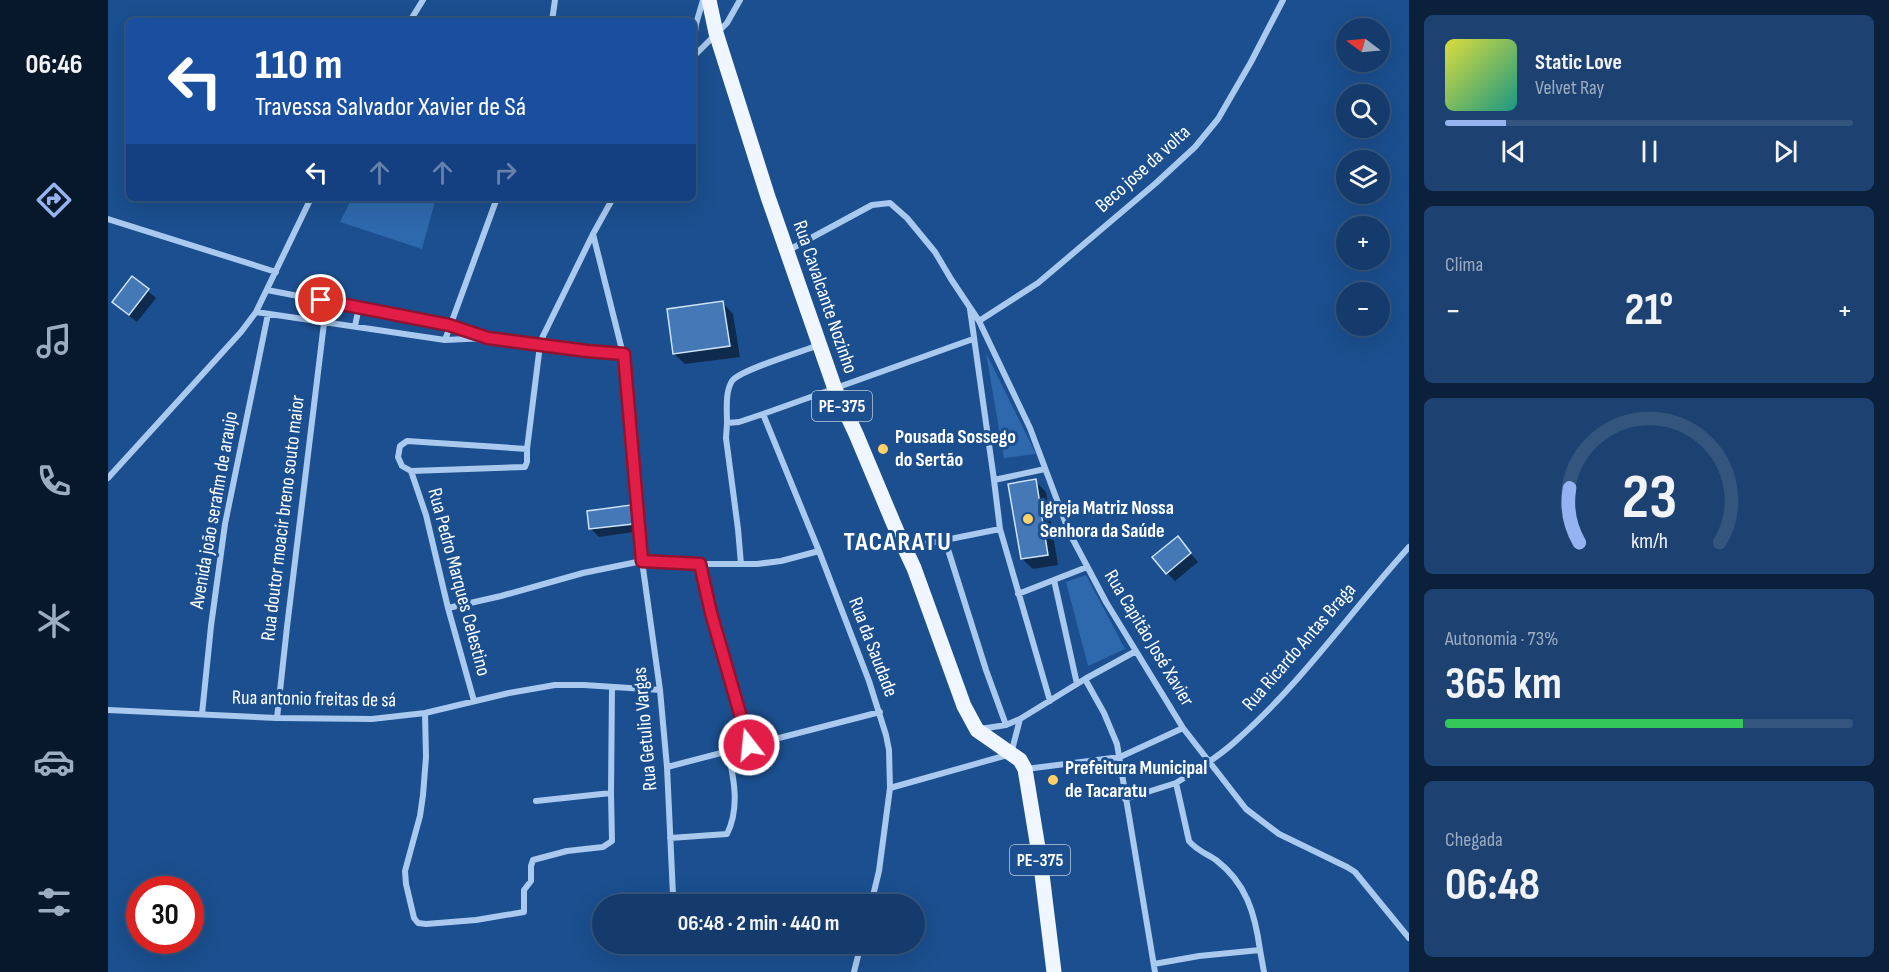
<!DOCTYPE html>
<html lang="pt">
<head>
<meta charset="utf-8">
<style>
  body { margin:0; font-family:"Sofia Sans Condensed",sans-serif; background:#1d4271; color:#f1f3f6; height:100vh; display:flex; flex-direction:column; font-size:22px; white-space:nowrap }
  * { box-sizing:border-box; margin:0 }
  p { font-size:20px; color:#9dadc1 }
  .icon { flex:none; width:33px; height:33px; fill:none; stroke:currentColor; stroke-width:2; stroke-linecap:round; stroke-linejoin:round }
  .map { position:relative; flex:1; overflow:hidden }
  .panel { display:flex; flex-direction:column; gap:15px; padding:15px; background:#0b203b; width:480px }
  .panel>* { flex:none }
  .hud { position:absolute; left:18px; top:18px; width:570px; height:183px; border-radius:9px; box-shadow:0 6px 24px #0002,0 0 0 2px #33557e; background:#1a4fa0; color:#fff; overflow:hidden }
  .needle { width:39px; rotate:286deg }
  .tools { position:absolute; left:1228px; top:18px; display:grid; gap:12px }
  .tools a { display:grid; place-items:center; width:54px; height:54px; border-radius:50%; background:#143b6b; box-shadow:0 6px 24px #0002,0 0 0 2px #33557e; font-size:30px }
  .speed { position:absolute; left:18px; top:876px; display:flex; gap:12px; font-size:30px; font-weight:700; text-align:center }
  .speed>* { display:grid; place-content:center; width:78px; height:78px; border-radius:50%; background:#143b6b; box-shadow:0 6px 24px #0002,0 0 0 2px #33557e; line-height:1 }
  .speed .limit { border:9px solid #d22; background:#fff; color:#111 }
  .pin { position:absolute; display:grid; place-items:center; width:51px; height:51px; color:#fff; margin:-26px; border:3px solid #fff; border-radius:50%; box-shadow:0 2px 6px #0007 }
  .me { position:absolute; width:66px; margin:-33px; rotate:344deg; stroke-linejoin:round; filter:drop-shadow(0 0 4px #0008) }
  .turn { display:flex; align-items:center; gap:21px; height:126px; padding:0 30px; font-size:27px }
  .turn .icon { width:78px; height:78px; stroke-width:2.5 }
  .turn b { display:block; font-size:42px; line-height:51px }
  .lanes { display:flex; align-items:center; height:57px; padding:0 30px; background:#0003; justify-content:center; gap:30px; direction:ltr }
  .lanes .off { opacity:.35 }
  .big { font-size:45px; font-weight:700; line-height:1.1 }
  .panel .tile { flex:1; display:flex; flex-direction:column; justify-content:center; gap:9px; min-width:0; padding:0 21px; border-radius:9px; background:#1d4271 }
  .panel .dial { align-items:center; gap:0 }
  .dial svg { height:156px; overflow:visible; fill:none; stroke:#33557e; stroke-width:7; stroke-linecap:round; text-anchor:middle }
  .dial text { fill:#f1f3f6; stroke:none }
  .song { display:flex; align-items:center; gap:18px }
  .cover { width:72px; height:72px; border-radius:9px; background:linear-gradient(135deg,hsl(60 70% 55%),hsl(170 70% 35%)) }
  .played { height:6px; border-radius:3px; background:linear-gradient(90deg,#95b2f1 15%,#33557e 15%) }
  .keys { display:flex; justify-content:space-around; direction:ltr }
  .heat { display:flex; justify-content:space-between; align-items:center; font-size:33px; direction:ltr }
  .charge { height:9px; border-radius:4px; background:linear-gradient(90deg,#34c759 73%,#33557e 0) }
  .trip { position:absolute; left:484px; top:894px; width:333px; height:60px; border-radius:30px; background:#143b6b; box-shadow:0 6px 24px #0002,0 0 0 2px #33557e; font-weight:700; line-height:60px; text-align:center }
  main { display:flex; flex:1; min-height:0 }
  .menu { display:flex; flex-direction:column; width:108px; justify-content:space-around; align-items:center; background:#08182b; color:#9dadc1 }
  .menu .icon { width:42px; height:42px }
  .menu .selected { color:#95b2f1 }
  .menu b { font-size:27px; color:#f1f3f6 }
  .map>svg:first-child { display:block }
</style>
</head>
<body>
<main>
<nav class="menu">
<b>06:46</b>
<svg class="icon selected" aria-label="directions" viewBox="0 0 24 24"><path d="M12 3l9 9-9 9-9-9zM9 14v-3h6M13 9l2 2-2 2"/></svg>
<svg class="icon" aria-label="music" viewBox="0 0 24 24"><path d="M9 18V5l10-2v13"/><circle cx="6" cy="18" r="3"/><circle cx="16" cy="16" r="3"/></svg>
<svg class="icon" aria-label="phone" viewBox="0 0 24 24"><path d="M5 4h4l2 5-3 2q2 4 5 5l2-3 5 2v4C11 20 4 13 5 4z"/></svg>
<svg class="icon" aria-label="climate" viewBox="0 0 24 24"><path d="M12 3v18M4 7l16 10M4 17L20 7"/></svg>
<svg class="icon" aria-label="car" viewBox="0 0 24 24"><path d="M5 17H2v-5l4-1 3-4h7l3 4 3 1v5h-3M9 17h6M6 11h13"/><circle cx="7" cy="17" r="2"/><circle cx="17" cy="17" r="2"/></svg>
<svg class="icon" aria-label="filters" viewBox="0 0 24 24"><path d="M4 7h16M4 17h16"/><circle cx="9" cy="7" r="2"/><circle cx="15" cy="17" r="2"/></svg>
</nav>
<div class="map">
<svg width="1301" height="972" viewBox="0 0 1301 972">
  <rect width="100%" height="100%" fill="#1b4f8f"/>
  <path fill="#2e69ad" d="M244 198H328L314 249 232 222Z
    M878 353 928 454 896 458Z
    M978 575 1017 649 980 666 958 582Z"/>
  <path fill="#0007" d="M24 278 48 298 29 322 14 310Z
    M615 303 625 314 632 357 577 364 566 354Z
    M927 481 938 492 950 565 925 569 914 559Z
    M522 507 530 515 532 531 491 537 483 529Z
    M1070 538 1090 562 1067 581 1059 573Z"/>
  <path fill="#4478b7" stroke="#cfe3fa" stroke-width="1.5" d="M24 276 41 289 21 315 4 302Z
    M615 301 622 346 565 354 559 309Z
    M928 479 940 555 913 559 900 484Z
    M523 505 525 524 481 529 479 511Z
    M1070 536 1083 553 1058 574 1044 557Z"/>
  <g fill="none" stroke-linecap="round" stroke-linejoin="round">
    <path stroke="#a9c9ee" stroke-width="6" d="M302 21 315 0
      M444 21 447 0
      M585 47 588 24 595 0
      M585 57 619 23 632 0
      M0 219 168 272
      M485 234 515 354 534 561 552 690 559 767 565 895
      M679 251 764 205 782 203 799 218 827 252 843 279 871 321 922 428 961 532 998 602 1075 728 1138 809 1171 834 1239 867 1247 872 1301 938
      M159 290 341 325 377 337
      M862 309 886 480 892 529 942 701
      M148 312 337 340 380 338 479 351 515 354
      M871 321 930 283 1048 183 1087 147 1110 119 1143 62 1175 0
      M247 326 251 307
      M337 340 389 198
      M655 414 711 551 761 681 778 735 781 750 782 788 771 871 763 904
      M619 423C619 410 617 392 624 381 631 370 696 351 711 345
      M419 449 299 441 292 446 290 457 294 466 303 471 417 467 419 462V449L432 345 435 336 485 234 505 198
      M303 471 318 515 340 608 366 701
      M0 478 133 332 148 312 203 198
      M886 480 937 469
      M837 540 878 670 898 725
      M797 548 892 529
      M592 564 604 613 641 745
      M633 564 630 529 618 438 619 423 631 422 655 414 865 339
      M946 580 969 684
      M910 594 979 567
      M340 608 393 596 475 573 534 561 592 564H649L673 561 711 551
      M977 679 996 713 1009 744 1047 972
      M0 710 169 718 264 719 317 713 401 693 447 685H476L552 690
      M317 713 318 757 315 795 312 816 297 871 298 884 306 918 310 923 318 924 368 920 416 912V890L423 881V866L425 860 459 851 495 847 504 841 503 793 504 688
      M94 714 103 626 117 524 160 314
      M169 718 179 627 216 323
      M872 729 898 725 912 719 977 679 1028 651
      M559 767 772 712
      M918 769 1012 757 1075 728
      M782 788 903 754 912 719
      M1017 799 1068 783
      M428 801 503 793
      M562 838 619 834C632 808 626 779 620 751
      M1152 950C1147 913 1138 883 1108 860 1099 854 1088 850 1081 841L1068 783C1090 769 1112 756 1131 738 1195 681 1244 610 1301 547
      M1046 964 1091 956 1152 950 1156 972
      M746 972 753 944"/>
    <path stroke="#f0f6ff" stroke-width="15" d="M601 0 608 33 660 197 727 389 748 434 790 534 806 568 856 706 869 730 912 760 917 769 933 866 946 972"/>
  </g>
  <g fill="none" stroke-linecap="round" stroke-linejoin="round">
    <g stroke="#92132f" stroke-width="15">
      <path id="route" d="M213 300 341 325 380 338 479 351 516 354 534 561 592 564 603 613 641 745"/>
    </g>
    <use href="#route" stroke="#e11d48" stroke-width="10"/>
  </g>
  <g fill="#ffd166" stroke="#1b4f8f" stroke-width="2">
    <circle cx="775" cy="449" r="6"/>
    <circle cx="920" cy="519" r="6"/>
    <circle cx="945" cy="780" r="6"/>
  </g>
  <g text-anchor="middle" dominant-baseline="central" stroke-width="6" stroke-linejoin="round" paint-order="stroke">
    <g fill="#1b4f8f" stroke="#bbcadd" stroke-width="1.5">
      <rect x="704" y="391" width="60" height="30" rx="4.5"/>
      <rect x="902" y="845" width="60" height="30" rx="4.5"/>
    </g>
    <g font-size="18" font-weight="bold" fill="#fff">
      <text x="734" y="406">PE-375</text>
      <text x="932" y="860">PE-375</text>
    </g>
    <g font-size="20" fill="#fff" stroke="#1b4f8f">
      <text transform="translate(1035 169) rotate(-42)">Beco jose da volta</text>
      <text transform="translate(717 297) rotate(71)">Rua Cavalcante Nozinho</text>
      <text transform="translate(106 510) rotate(-80)">Avenida joão serafim de araujo</text>
      <text transform="translate(175 518) rotate(-83)">Rua doutor moacir breno souto maior</text>
      <text transform="translate(351 582) rotate(75)">Rua Pedro Marques Celestino</text>
      <text transform="translate(1041 638) rotate(59)">Rua Capitão José Xavier</text>
      <text transform="translate(765 647) rotate(69)">Rua da Saudade</text>
      <text transform="translate(1191 647) rotate(-49)">Rua Ricardo Antas Braga</text>
      <text transform="translate(206 699) rotate(1)">Rua antonio freitas de sá</text>
      <text transform="translate(537 729) rotate(-95)">Rua Getulio Vargas</text>
    </g>
    <g font-size="20" font-weight="bold" fill="#fff" stroke="#1b4f8f" text-anchor="start">
      <text x="787" y="437">Pousada Sossego<tspan x="787" dy="23">do Sertão</tspan></text>
      <text x="932" y="508">Igreja Matriz Nossa<tspan x="932" dy="23">Senhora da Saúde</tspan></text>
      <text x="957" y="768">Prefeitura Municipal<tspan x="957" dy="23">de Tacaratu</tspan></text>
    </g>
    <g font-size="26" font-weight="bold" letter-spacing="1.5" fill="#fff" stroke="#1b4f8f">
      <text x="790" y="542">TACARATU</text>
    </g>
  </g>
</svg>
<div class="tools">
<a><svg class="needle" viewBox="-14 -14 28 28"><path d="M0-13l5 13h-10z" fill="#e53935"/><path d="M0 13l5-13h-10z" fill="#9dadc1"/></svg></a>
<a><svg class="icon" aria-label="search" viewBox="0 0 24 24"><circle cx="10" cy="10" r="6"/><path d="M15 15l6 6"/></svg></a>
<a><svg class="icon" aria-label="layers" viewBox="0 0 24 24"><path d="M12 4l9 5-9 5-9-5zM3 14l9 5 9-5"/></svg></a>
<a>+</a>
<a>−</a>
</div>
<div class="speed"><div class="limit">30</div></div>
<div class="pin" style="left:213px;top:300px;background:#d93025"><svg class="icon" aria-label="arrive" viewBox="0 0 24 24"><path d="M6 21V4h12l-3 4 3 4H6"/></svg></div>
<svg class="me" style="left:641px;top:745px" viewBox="-20 -20 40 40"><circle r="17" fill="#e11d48" stroke="#fff" stroke-width="3"/><path d="M0-11L8 9 0 5-8 9z" fill="#fff"/></svg>
<div class="trip">06:48 · 2 min · 440 m</div>
<div class="hud">
<div class="turn"><svg class="icon" aria-label="left" viewBox="0 0 24 24"><path d="M17 20v-9H6M10 6l-5 5 5 5"/></svg><div><b>110 m</b>Travessa Salvador Xavier de Sá</div></div>
<div class="lanes"><svg class="icon" aria-label="left" viewBox="0 0 24 24"><path d="M17 20v-9H6M10 6l-5 5 5 5"/></svg><svg class="icon off" aria-label="ahead" viewBox="0 0 24 24"><path d="M12 20V5M6 11l6-6 6 6"/></svg><svg class="icon off" aria-label="ahead" viewBox="0 0 24 24"><path d="M12 20V5M6 11l6-6 6 6"/></svg><svg class="icon off" aria-label="right" viewBox="0 0 24 24"><path d="M7 20v-9h11M14 6l5 5-5 5"/></svg></div>
</div>
</div>
<section class="panel">
<div class="tile">
<div class="song"><i class="cover"></i><div><b>Static Love</b><p>Velvet Ray</p></div></div>
<div class="played"></div>
<div class="keys"><svg class="icon" aria-label="previous" viewBox="0 0 24 24"><path d="M18 5L8 12l10 7zM5 5v14"/></svg><svg class="icon" aria-label="pause" viewBox="0 0 24 24"><path d="M8 5v14M16 5v14"/></svg><svg class="icon" aria-label="next" viewBox="0 0 24 24"><path d="M6 5l10 7-10 7zM19 5v14"/></svg></div>
</div>
<div class="tile"><p>Clima</p>
<div class="heat"><a>−</a><b class="big">21°</b><a>+</a></div>
</div>
<div class="tile dial"><svg viewBox="0 0 100 80">
<path d="M14 69A42 42 0 1 1 86 69"/>
<path d="M14 69A42 42 0 0 1 9 41" stroke="#95b2f1"/>
<text x="50" y="56" font-size="32" font-weight="700">23</text>
<text x="50" y="72" font-size="11">km/h</text>
</svg></div>
<div class="tile"><p>Autonomia · 73%</p><b class="big">365 km</b><div class="charge"></div></div>
<div class="tile"><p>Chegada</p><b class="big">06:48</b></div>
</section>
</main>
</body>
</html>
